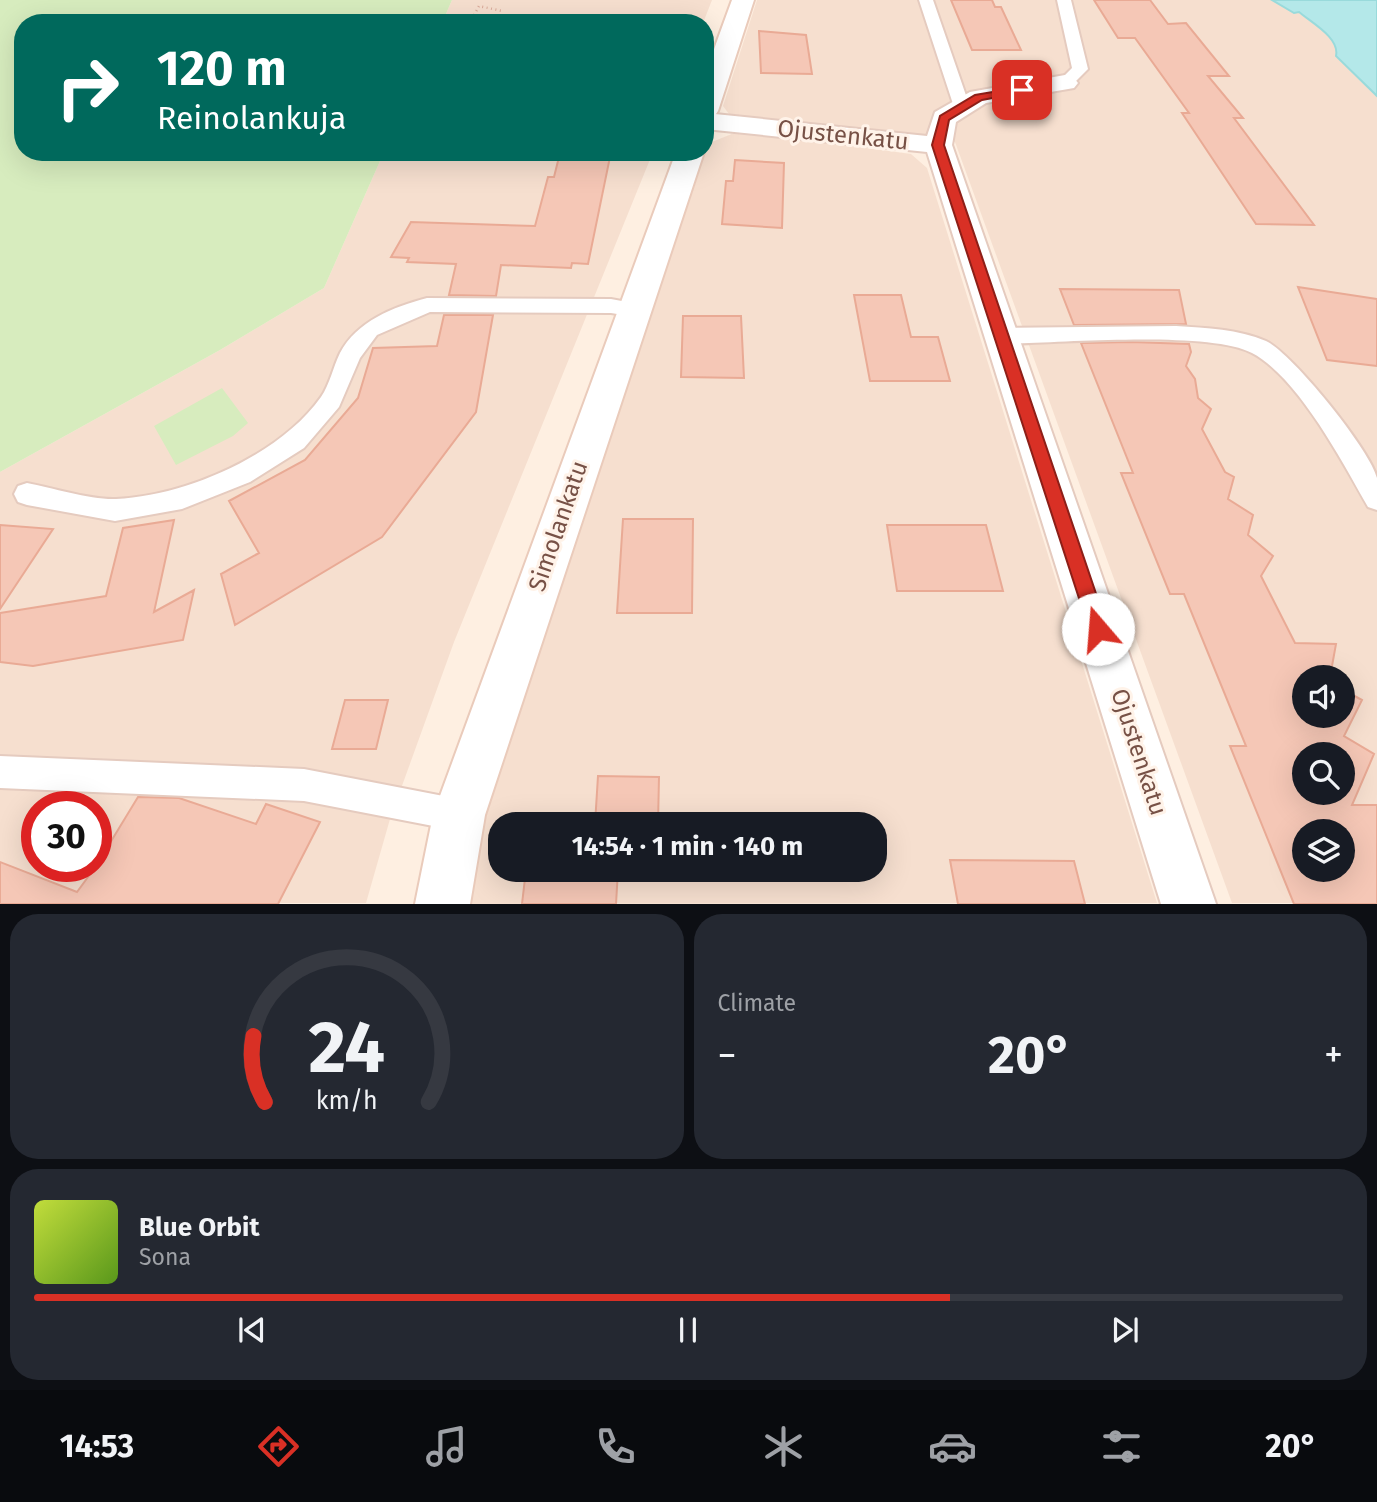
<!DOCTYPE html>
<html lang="en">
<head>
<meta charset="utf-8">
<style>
  body { margin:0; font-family:"Fira Sans",sans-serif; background:#242831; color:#f1f3f6; height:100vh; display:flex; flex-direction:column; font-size:26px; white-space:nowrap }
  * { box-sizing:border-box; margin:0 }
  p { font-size:23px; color:#9ea1a6 }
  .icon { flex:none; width:38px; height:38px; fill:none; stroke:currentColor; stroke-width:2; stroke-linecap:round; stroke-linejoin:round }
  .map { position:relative; height:904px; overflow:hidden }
  .panel { display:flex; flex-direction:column; gap:10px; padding:10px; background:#0d0f14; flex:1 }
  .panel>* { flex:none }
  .banner { position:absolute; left:14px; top:14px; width:700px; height:147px; border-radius:28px; box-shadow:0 7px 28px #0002; background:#00695c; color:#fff; overflow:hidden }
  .fabs { position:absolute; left:1292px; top:665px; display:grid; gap:14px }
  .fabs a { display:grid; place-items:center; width:63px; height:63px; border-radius:50%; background:#171b24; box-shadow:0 7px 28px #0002; font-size:35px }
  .speed { position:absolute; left:21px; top:791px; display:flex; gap:14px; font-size:35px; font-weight:700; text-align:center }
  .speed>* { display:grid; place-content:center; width:91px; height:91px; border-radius:50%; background:#171b24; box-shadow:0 7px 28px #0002; line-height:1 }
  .speed .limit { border:10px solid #d22; background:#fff; color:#111 }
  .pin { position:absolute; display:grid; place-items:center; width:60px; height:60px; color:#fff; margin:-30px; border-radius:14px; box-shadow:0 4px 10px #0006 }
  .me { position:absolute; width:77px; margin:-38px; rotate:342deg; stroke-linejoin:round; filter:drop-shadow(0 0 5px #0008) }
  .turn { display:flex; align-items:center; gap:24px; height:147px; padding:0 28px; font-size:32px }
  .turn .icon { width:91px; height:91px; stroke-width:2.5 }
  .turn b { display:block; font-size:49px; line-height:60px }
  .big { font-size:52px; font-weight:700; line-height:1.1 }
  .panel .widget { flex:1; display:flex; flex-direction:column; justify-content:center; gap:10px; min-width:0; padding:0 24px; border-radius:28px; background:#242831 }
  .panel .dial { align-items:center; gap:0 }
  .dial svg { height:182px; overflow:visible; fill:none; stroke:#363941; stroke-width:7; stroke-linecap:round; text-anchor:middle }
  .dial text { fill:#f1f3f6; stroke:none }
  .song { display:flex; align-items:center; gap:21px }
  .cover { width:84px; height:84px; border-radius:10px; background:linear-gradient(135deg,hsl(70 70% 55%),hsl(90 70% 35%)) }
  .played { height:7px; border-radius:4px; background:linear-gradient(90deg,#d93025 70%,#363941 70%) }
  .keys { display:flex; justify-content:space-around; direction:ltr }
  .heat { display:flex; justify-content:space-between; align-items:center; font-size:38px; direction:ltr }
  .panel .tiles { flex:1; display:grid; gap:10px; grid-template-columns:1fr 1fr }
  .widget:last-child { grid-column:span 2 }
  .trip { position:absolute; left:488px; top:812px; width:399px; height:70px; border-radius:28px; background:#171b24; box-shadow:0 7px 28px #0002; font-weight:700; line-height:70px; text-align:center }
  .tab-bar { display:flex; height:112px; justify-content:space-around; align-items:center; background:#090b0e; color:#9ea1a6 }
  .tab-bar .icon { width:49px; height:49px }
  .tab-bar .on { color:#d93025 }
  .tab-bar b { font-size:32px; color:#f1f3f6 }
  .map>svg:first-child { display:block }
</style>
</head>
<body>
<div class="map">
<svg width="1377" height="904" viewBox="0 0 1377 904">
  <rect width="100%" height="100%" fill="#feefe1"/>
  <path fill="#f6dfcf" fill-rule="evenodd" d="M452 0H712L703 23H442Z
    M757 0H1272L1294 13 1299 12 1330 37 1336 46 1337 56 1377 96V903H1232L955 142 749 119 729 114 723 106ZM1304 677H1342V716H1304ZM1304 754H1342V793H1304ZM1304 831H1342V870H1304Z
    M739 131 911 154 927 168 1157 903 465 904 494 753 702 152 712 142ZM500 824H875V870H500Z
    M384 152H653L454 642 390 819 366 903H0V472L220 350 324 288ZM37 807H96V866H37Z"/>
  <path fill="#d7ecbe" d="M0 0H452L442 23H23V152H384L324 288 220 350 0 472Z
    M222 388 248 423 233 436 176 465 154 426Z"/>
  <path fill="#b4e8e9" stroke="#99dadb" stroke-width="2" d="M1272 0H1377V96L1336 56C1340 38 1312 23 1299 12L1294 13Z"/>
  <path fill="#f5c7b6" stroke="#e9aa95" stroke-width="2" fill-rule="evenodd" d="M951 0H992L995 7H1001L1021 50H972Z
    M1094 0H1150L1168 24 1186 23 1229 76H1208L1243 118H1234L1314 225 1256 224 1182 113H1189L1135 38H1118Z
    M759 31 806 35 812 74 761 73Z
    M611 152 588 264 572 263 571 268 501 265 496 296 449 295 456 264 407 262 409 258 391 257 411 222 535 226 548 177H554L560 153Z
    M735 160 784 163 782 228 722 224 726 181H733Z
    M1298 287 1377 299V366L1327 360Z
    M1060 289 1179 290 1186 324 1074 325Z
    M854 295H901L911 337H938L950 381H870Z
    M444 315H493L476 412 382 537 235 625 221 574 259 553 229 501 305 460 358 398 373 348 437 346Z
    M683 316H741L744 378 681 377Z
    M1131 342 1189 344 1191 352 1186 366 1195 379 1198 398 1211 409 1202 429 1225 472 1234 477 1228 499 1253 515 1248 535 1273 556 1261 576 1295 643 1336 644 1330 677H1304V716H1342V689L1362 700 1344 736 1374 754 1352 805H1377V904H1294L1230 746H1246L1184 594H1170L1121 473H1133L1081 343ZM1304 754H1342V793H1304ZM1304 831H1342V870H1304Z
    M623 519H693L692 613H617Z
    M174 520 154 612 194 590 183 640 33 666 0 662V613L106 596 123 528Z
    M0 525 53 529 0 609Z
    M887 525H986L1003 591H897Z
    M345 700H388L376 749H332Z
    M598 776 659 777 658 824H595Z
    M138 797 179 798 256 824 266 804 320 822 278 904H0V862L77 892 96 866Z
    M950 860 1074 861 1085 904H958Z
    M526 870H618L616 904H522Z"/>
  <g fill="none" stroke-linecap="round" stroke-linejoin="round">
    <g stroke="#e5cbbf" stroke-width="4">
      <path id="lane" d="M919 0H933L970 107 968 110H956L954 107Z
        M1057 0H1071L1088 69 1071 86 1065 88 1057 83 1072 68Z
        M427 298 611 299 643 305 647 310 643 315 636 317 611 313 430 312 377 335 360 358 339 407 304 448 250 482 182 509 115 521 27 505 18 502 14 494 18 486 27 483C53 488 91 500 116 499 186 496 280 455 321 397 330 384 333 367 340 353 357 321 393 307 427 298Z
        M1176 326C1207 328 1238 329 1266 341 1292 353 1371 451 1377 478 1377 487 1377 500 1377 510L1368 507C1343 463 1298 377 1252 353 1209 330 1056 343 1001 344L993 342 990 336 993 330 1001 328Z
        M0 756 304 769 459 799 471 803 475 815 471 827 459 831 304 801 0 788Z"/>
    </g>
    <g stroke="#e5cbbf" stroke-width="4">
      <path id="street" d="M1065 75 1074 78 1078 83 1074 88 986 103 956 122 952 145 1216 904H1161L927 152 705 129V113L927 136 935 112 970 92Z"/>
    </g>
    <g stroke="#eacbbb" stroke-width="4">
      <path id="secondary" d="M732 0H754L718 111 714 117 705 119V74Z
        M676 152H704L485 815 470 904H415L433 815Z"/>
    </g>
    <path stroke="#daaa99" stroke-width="2.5" stroke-dasharray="1 3.5" stroke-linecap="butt" d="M470 23 479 6 502 11"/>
    <use href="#lane" fill="#fff" fill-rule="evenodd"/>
    <use href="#street" fill="#fff" fill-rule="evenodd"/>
    <use href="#secondary" fill="#fff" fill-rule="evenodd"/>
  </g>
  <path fill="#d93025" stroke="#8d1f18" stroke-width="2" d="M1022 87 1025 88V92L982 100 949 120 944 145 1108 629 1105 635 1098 638 1092 635 1089 629 932 145 940 116 975 95Z"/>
  <g text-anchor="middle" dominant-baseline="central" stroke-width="6" stroke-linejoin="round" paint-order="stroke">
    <g font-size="24" fill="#775146" stroke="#fff3e9">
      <text transform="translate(843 135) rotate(6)">Ojustenkatu</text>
      <text transform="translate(558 526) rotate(-71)">Simolankatu</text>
      <text transform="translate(1139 752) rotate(72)">Ojustenkatu</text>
    </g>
  </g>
</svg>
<div class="fabs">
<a><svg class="icon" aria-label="sound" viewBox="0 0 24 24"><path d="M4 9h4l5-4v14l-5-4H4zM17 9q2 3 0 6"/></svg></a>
<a><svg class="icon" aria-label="search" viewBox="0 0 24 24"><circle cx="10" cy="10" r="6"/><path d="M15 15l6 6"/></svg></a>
<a><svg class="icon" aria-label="layers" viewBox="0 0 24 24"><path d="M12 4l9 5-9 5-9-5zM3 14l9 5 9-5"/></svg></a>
</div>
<div class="speed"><div class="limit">30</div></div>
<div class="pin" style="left:1022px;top:90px;background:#d93025"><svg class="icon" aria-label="arrive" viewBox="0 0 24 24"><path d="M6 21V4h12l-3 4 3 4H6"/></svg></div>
<svg class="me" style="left:1098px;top:629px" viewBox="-20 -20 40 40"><circle r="19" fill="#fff"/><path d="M0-13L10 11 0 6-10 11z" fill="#d93025"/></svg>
<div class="trip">14:54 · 1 min · 140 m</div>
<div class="banner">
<div class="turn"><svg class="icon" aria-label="right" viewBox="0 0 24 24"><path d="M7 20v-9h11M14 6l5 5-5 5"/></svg><div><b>120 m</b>Reinolankuja</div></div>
</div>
</div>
<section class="panel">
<div class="tiles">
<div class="widget dial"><svg viewBox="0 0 100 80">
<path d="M14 69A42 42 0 1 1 86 69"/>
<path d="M14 69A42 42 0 0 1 9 40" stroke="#d93025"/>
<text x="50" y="56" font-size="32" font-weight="700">24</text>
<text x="50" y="72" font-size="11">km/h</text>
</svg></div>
<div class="widget"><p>Climate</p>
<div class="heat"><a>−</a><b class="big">20°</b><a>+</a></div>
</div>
<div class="widget">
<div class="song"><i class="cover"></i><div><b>Blue Orbit</b><p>Sona</p></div></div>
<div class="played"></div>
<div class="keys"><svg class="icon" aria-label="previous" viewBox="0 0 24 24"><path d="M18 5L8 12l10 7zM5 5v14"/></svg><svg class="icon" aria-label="pause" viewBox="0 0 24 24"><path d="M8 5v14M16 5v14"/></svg><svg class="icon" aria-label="next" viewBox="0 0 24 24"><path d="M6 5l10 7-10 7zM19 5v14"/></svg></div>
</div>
</div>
</section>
<nav class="tab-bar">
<b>14:53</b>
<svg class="icon on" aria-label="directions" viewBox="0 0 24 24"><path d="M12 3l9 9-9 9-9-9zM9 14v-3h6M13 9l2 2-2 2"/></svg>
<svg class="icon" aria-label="music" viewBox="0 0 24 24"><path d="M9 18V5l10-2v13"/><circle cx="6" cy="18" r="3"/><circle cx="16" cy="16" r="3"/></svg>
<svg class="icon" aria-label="phone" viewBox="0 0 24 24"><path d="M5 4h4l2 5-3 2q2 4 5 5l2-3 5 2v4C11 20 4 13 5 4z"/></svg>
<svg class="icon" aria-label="climate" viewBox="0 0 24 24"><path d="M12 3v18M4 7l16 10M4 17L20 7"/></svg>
<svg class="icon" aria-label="car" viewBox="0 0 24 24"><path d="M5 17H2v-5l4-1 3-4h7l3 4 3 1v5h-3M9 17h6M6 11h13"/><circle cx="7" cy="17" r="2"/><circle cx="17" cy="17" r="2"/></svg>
<svg class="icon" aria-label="filters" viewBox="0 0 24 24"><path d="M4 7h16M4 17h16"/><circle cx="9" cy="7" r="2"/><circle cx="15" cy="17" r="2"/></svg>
<b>20°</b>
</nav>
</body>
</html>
